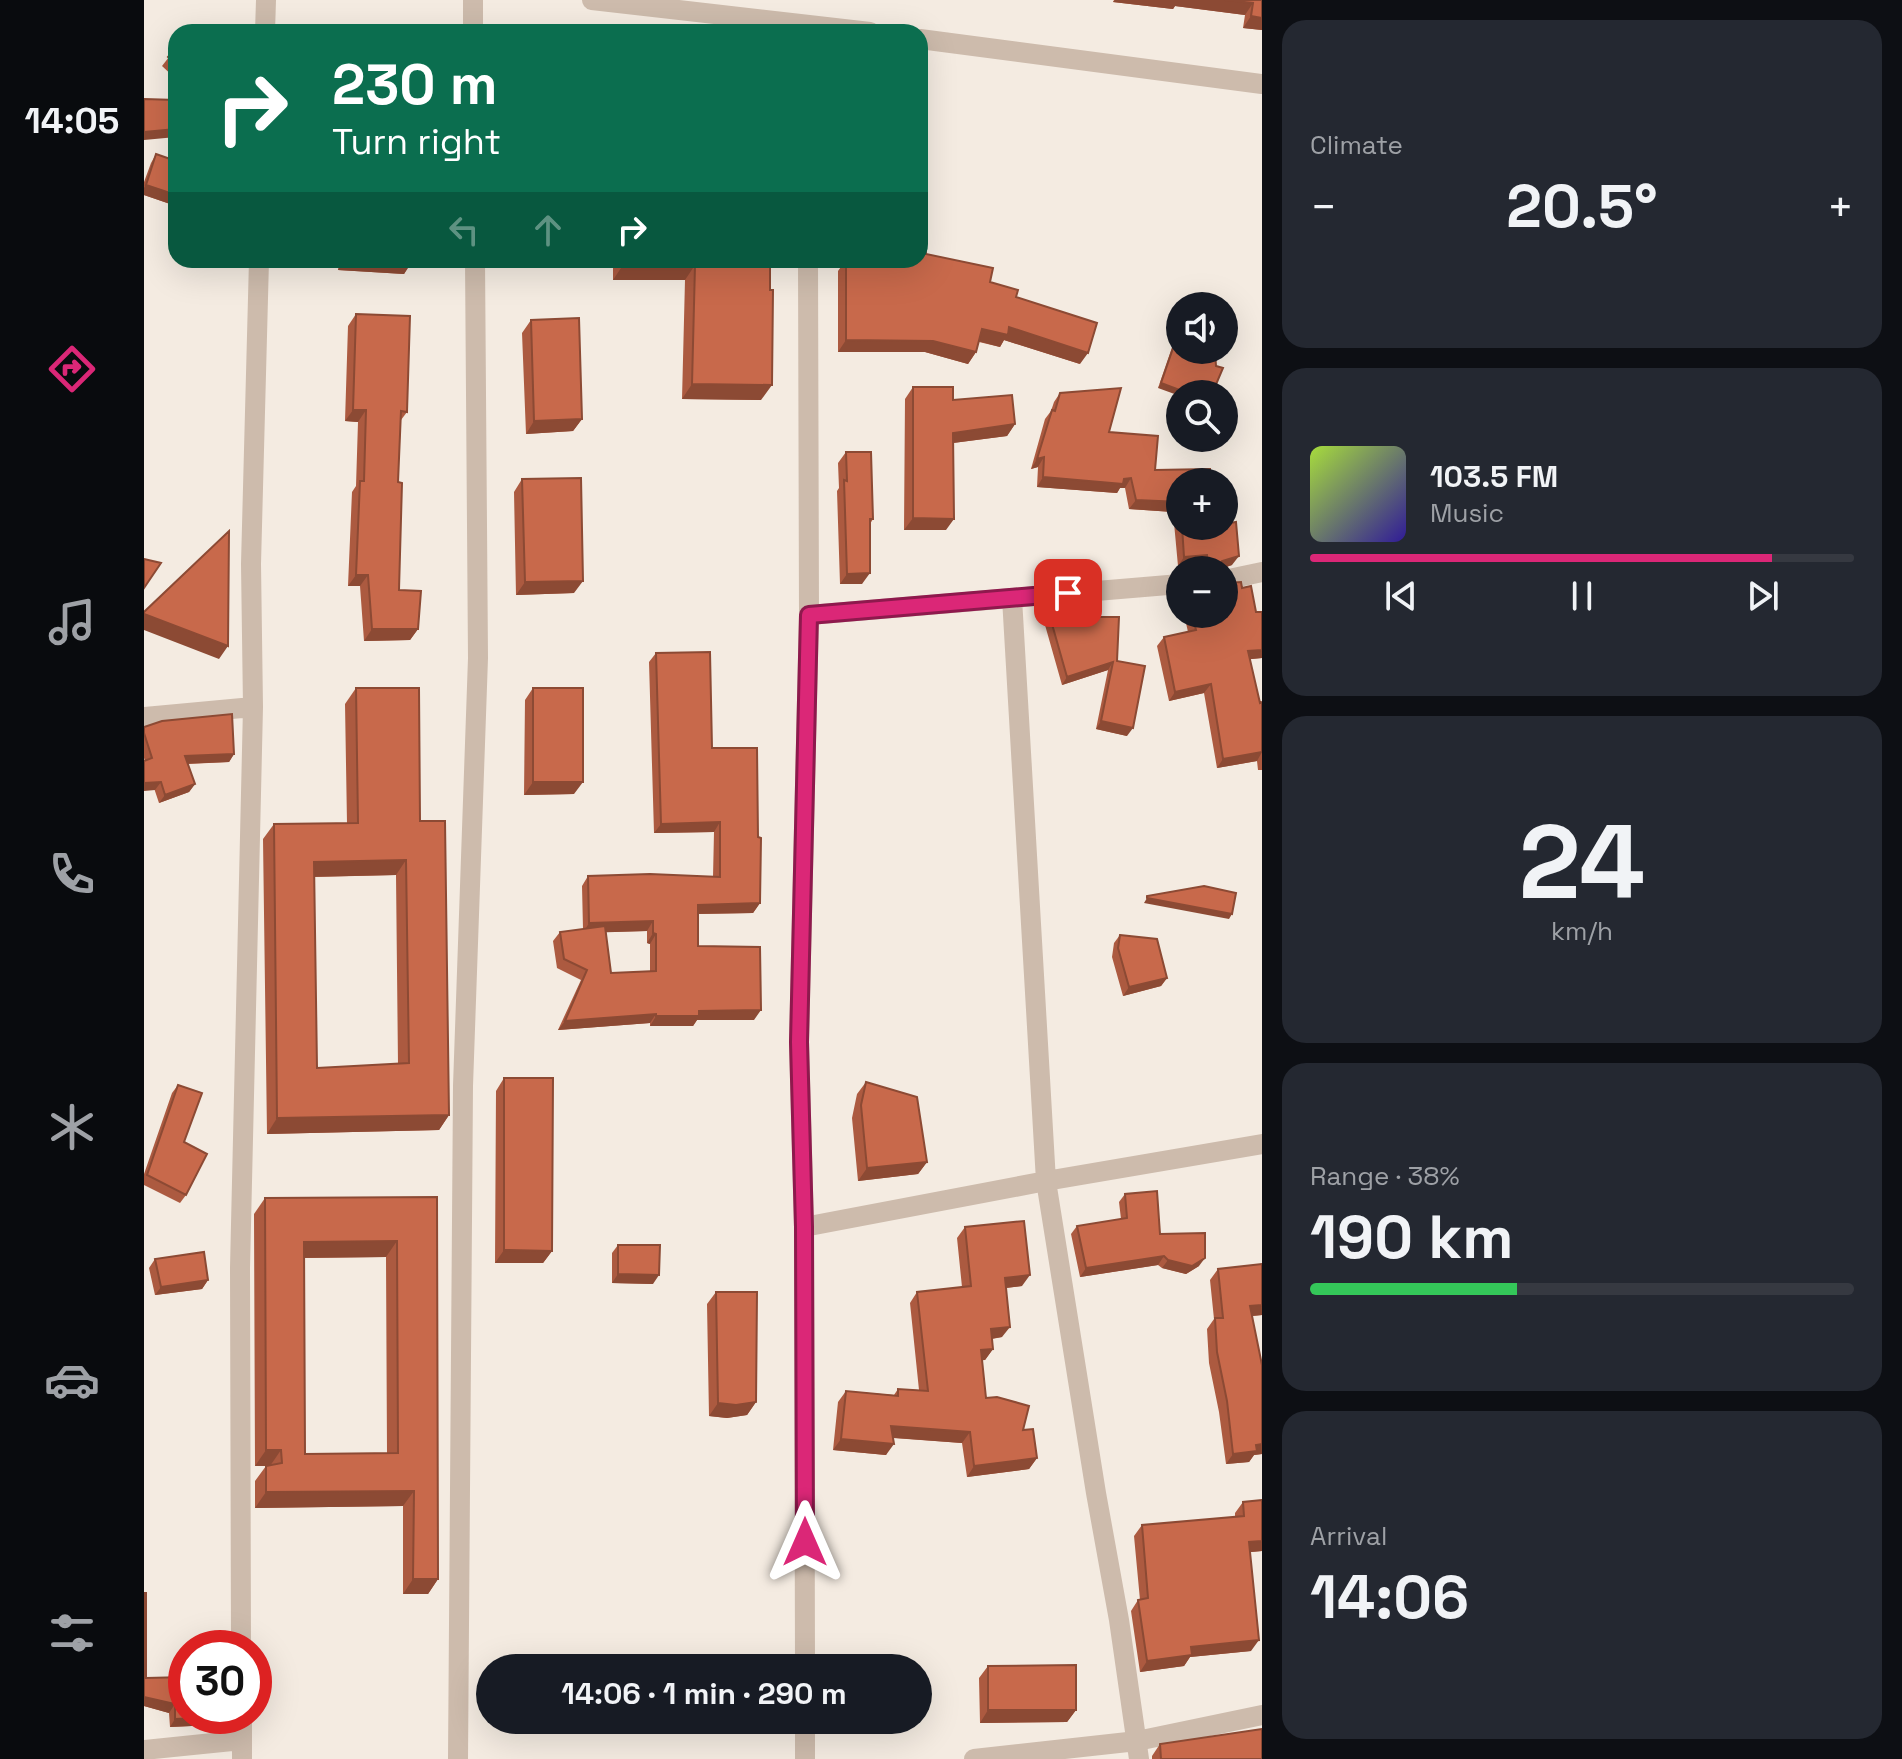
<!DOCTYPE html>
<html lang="en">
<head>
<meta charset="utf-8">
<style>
  body { margin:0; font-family:"Space Grotesk",sans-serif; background:#242831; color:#f1f3f6; height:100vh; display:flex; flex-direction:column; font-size:30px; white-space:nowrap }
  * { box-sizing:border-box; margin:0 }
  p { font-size:26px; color:#9ea1a6 }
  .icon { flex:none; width:44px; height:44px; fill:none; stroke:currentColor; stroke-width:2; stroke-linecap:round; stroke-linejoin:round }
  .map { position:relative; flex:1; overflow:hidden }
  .drawer { display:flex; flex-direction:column; gap:20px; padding:20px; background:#0d0f14; width:640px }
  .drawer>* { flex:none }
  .banner { position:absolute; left:24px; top:24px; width:760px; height:244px; border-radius:24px; box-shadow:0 8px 32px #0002; background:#0b6e4f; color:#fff; overflow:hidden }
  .buttons { position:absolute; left:1022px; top:292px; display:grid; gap:16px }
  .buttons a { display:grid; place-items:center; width:72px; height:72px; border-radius:50%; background:#171b24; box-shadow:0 8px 32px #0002; font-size:40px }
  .speed { position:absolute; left:24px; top:1630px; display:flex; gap:16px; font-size:40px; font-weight:700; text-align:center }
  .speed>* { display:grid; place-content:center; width:104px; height:104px; border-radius:50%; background:#171b24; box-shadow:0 8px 32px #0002; line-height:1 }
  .speed .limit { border:12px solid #d22; background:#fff; color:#111 }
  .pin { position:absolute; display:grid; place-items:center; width:68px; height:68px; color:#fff; margin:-34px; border-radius:16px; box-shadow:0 4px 12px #0006 }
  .me { position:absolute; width:88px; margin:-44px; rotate:0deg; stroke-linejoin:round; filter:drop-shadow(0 0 6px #0008) }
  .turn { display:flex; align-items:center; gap:28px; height:168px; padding:0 32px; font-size:36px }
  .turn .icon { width:104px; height:104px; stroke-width:2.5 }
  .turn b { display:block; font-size:56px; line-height:68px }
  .lanes { display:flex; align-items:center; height:76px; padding:0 32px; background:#0003; justify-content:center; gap:40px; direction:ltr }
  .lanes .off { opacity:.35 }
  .big { font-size:60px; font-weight:700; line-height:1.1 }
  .drawer .card { flex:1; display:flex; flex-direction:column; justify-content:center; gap:12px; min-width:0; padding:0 28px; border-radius:24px; background:#242831 }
  .drawer .dial { align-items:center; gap:0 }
  .dial b { font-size:104px; line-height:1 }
  .song { display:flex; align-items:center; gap:24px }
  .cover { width:96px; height:96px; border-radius:12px; background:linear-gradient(135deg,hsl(80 70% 55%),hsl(250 70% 35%)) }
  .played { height:8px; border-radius:4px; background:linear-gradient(90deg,#db2777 85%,#363941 85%) }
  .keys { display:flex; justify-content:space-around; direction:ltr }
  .heat { display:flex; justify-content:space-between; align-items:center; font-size:44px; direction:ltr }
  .charge { height:12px; border-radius:6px; background:linear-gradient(90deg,#34c759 38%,#363941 0) }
  .trip { position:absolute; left:332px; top:1654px; width:456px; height:80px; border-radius:40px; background:#171b24; box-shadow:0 8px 32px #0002; font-weight:700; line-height:80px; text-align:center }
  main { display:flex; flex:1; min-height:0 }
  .dock { display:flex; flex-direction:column; width:144px; justify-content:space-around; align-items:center; background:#090b0e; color:#9ea1a6 }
  .dock .icon { width:56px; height:56px }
  .dock .selected { color:#db2777 }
  .dock b { font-size:36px; color:#f1f3f6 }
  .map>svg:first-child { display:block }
</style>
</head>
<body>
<main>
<nav class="dock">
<b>14:05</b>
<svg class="icon selected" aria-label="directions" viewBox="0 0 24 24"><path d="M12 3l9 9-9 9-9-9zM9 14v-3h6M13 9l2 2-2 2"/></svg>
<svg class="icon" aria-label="music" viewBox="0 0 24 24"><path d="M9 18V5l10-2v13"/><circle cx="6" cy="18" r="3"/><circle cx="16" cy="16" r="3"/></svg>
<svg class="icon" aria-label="phone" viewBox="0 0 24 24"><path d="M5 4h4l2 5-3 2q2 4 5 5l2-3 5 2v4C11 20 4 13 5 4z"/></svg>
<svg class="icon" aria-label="climate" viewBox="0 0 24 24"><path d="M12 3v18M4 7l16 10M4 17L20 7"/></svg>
<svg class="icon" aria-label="car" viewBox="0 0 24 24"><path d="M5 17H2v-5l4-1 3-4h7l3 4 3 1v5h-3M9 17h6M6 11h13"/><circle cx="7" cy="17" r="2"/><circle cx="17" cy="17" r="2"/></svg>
<svg class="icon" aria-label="filters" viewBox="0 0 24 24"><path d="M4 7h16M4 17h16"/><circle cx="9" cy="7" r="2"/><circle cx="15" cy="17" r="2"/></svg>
</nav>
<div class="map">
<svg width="1118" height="1759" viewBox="0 0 1118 1759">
  <rect width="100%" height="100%" fill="#f4ebe1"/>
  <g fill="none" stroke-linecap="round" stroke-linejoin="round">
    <path stroke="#cdbbac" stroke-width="20" d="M329 0V32
      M448 0 726 32
      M121 32 122 0
      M776 39 1118 84
      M1080 580 1118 572
      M868 598 902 1181 952 1493 975 1620 995 1759
      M665 615 1036 584
      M0 717 109 707
      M660 1227 902 1181 1118 1144
      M97 1648 96 1268 109 707 107 564 115 260
      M661 1668 660 1227 655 1042 665 615 664 260
      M98 1716V1759
      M661 1720V1759
      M0 1750 98 1740
      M314 1759 319 1086 334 658 331 260
      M830 1759 993 1741 1118 1715"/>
  </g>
  <path fill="#ac5a40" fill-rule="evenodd" d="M970 0H1118V30L1099 28 1101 15 1031 6 1029 9 969 2Z
    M32 48V79L18 66Z
    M12 154 32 161V206L0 195V182L7 163Z
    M782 254 846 282 872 297 936 364 860 340 856 347 835 342 832 352 824 364 781 352H694V271L702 260Z
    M195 260H268L260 274 194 270Z
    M469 260H626L617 400 538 399 541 280H469Z
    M212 314 263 412 257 420 254 482 255 590 274 629 266 640 220 641 216 586H204L208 492 212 486 214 422 201 421 204 326Z
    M387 320 438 419 429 431 382 434 378 333Z
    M1036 327V350H1071L1014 388 1034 330Z
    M769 387 809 400 871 424 863 436 809 443 802 530H760L761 399Z
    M916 393 1011 470 1036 482V526H1080L1088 565 1074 570H1057V564L1034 566 1029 512 985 509 981 488H976L973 493 893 487 894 467 887 469 901 419 907 411 910 402Z
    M702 452 729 519 726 524 718 584H696L693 491 695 488 694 463Z
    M378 479 430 593 372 595 370 492Z
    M1082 583 1098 588 1118 658 1106 659 1116 703 1118 702V770H1114L1113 761 1073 768 1060 693 1025 701 1013 646 1020 637 1044 632 1040 614H1080Z
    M906 617 973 661 983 736 952 729 964 670 918 685 901 625Z
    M512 653 568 748 614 837 616 903 609 913 554 914V946L610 1020H553L549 1026H506V1023L414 1030 437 980 413 968 409 941 416 932 439 929 438 886 444 876 569 877 570 832 510 833 505 662ZM503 931V943L506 944V971L467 973 462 932Z
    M212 688 276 821 305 1115 295 1130 123 1134 119 839 130 824 203 823 201 704ZM252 875 254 1064 173 1068 170 877Z
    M389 688 430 794 380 795 381 700Z
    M0 727 90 754 85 762 44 764 51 784 45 792 15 803 0 758Z
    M976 935 1023 978 1017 986 979 996 968 957 970 943Z
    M360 1078 408 1251 399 1263H351L352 1091Z
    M722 1082 783 1162 774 1174 714 1181 708 1118 713 1094Z
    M34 1085 40 1142 42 1195 36 1203 0 1185V1174L28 1093Z
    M981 1194 1016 1234 1055 1266 1042 1274 1018 1268 1014 1265 936 1277 927 1234 933 1226 977 1219 975 1202Z
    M293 1197 294 1579 284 1594H259V1506L111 1508V1481L122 1466H111L110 1214 121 1198ZM242 1257 243 1453 161 1454 160 1258Z
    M821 1227 878 1286 862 1288 858 1337 848 1339 849 1349 841 1360H838L842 1398 879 1430 893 1458 885 1469 823 1477 818 1443 749 1438 742 1455 689 1450 694 1402 702 1391 750 1395 754 1389 775 1390 766 1303 773 1292 818 1287 813 1238Z
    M474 1245 509 1284 468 1283V1253Z
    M11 1259 64 1280 58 1289 11 1295 5 1268Z
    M1118 1264V1315L1108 1316 1118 1365V1454L1110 1455 1105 1462 1082 1464 1075 1412 1065 1363 1063 1329 1070 1319 1066 1280 1074 1269Z
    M572 1292 612 1402 603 1415 583 1418 565 1416 563 1304Z
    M1118 1500V1551L1106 1552 1107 1651 1046 1657 1040 1666 996 1672 987 1611 994 1600H996L990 1536 998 1525 1091 1517V1513L1099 1502Z
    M0 1593 2 1678 75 1717 69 1725 26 1727 25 1713 0 1706Z
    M844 1666 932 1710 923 1722 836 1723 835 1678Z
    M1016 1744 1118 1759H1008V1756Z"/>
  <path fill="#8c4a34" d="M971 0H1081L1109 3 1101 15 1031 6 1029 9 969 2Z
    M1107 16 1118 18V30L1099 28Z
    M32 129V137L0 140V132Z
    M2 185 32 195V206L0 195V188Z
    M43 260H66L69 261 64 268 42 262Z
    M201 260H224L268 262 260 274 194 270Z
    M479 265H551L541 280H469Z
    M865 327 944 353 936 364 860 340 856 347 830 340 838 329Z
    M702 340 789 341 832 352 824 364 781 352H694Z
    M1017 383 1046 394H1036V396L1014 388Z
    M548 384 628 385 617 400 538 399Z
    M209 410H222L214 422 201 421Z
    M438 419 429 431 382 434 390 421Z
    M871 424 863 436 801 444 809 433Z
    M900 457 894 467 887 469 893 459Z
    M899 477 980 479 987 478 981 488H976L973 493 893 487Z
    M992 500 1036 502 1029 512 985 509Z
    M769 518 810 519 802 530H760Z
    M1063 555 1057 564 1034 566 1040 557Z
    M1095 556 1088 565 1072 570 1078 561Z
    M726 573 718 584H696L703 574Z
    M212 575H224L216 586H204Z
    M439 581 430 593 372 595 381 582Z
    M0 614 84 646 75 659 0 630Z
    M228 629H274L266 640 220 641Z
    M1118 650V658L1098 660 1104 651Z
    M969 662 964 670 918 685 923 677Z
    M1067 684 1060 693 1025 701 1031 692Z
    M957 721 989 728 983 736 952 729Z
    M1118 752 1113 761 1073 768 1079 759Z
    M90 754 85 762 35 764 41 756Z
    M17 782 11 790 0 791V783Z
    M389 782H439L430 794 380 795Z
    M51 784 45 792 15 803 21 795Z
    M576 822 570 832 510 833 517 824Z
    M262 860 252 875 159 877 170 862Z
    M1003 898 1088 914 1085 919 1000 903Z
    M616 903 609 913 547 914 554 905Z
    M509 921 503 931 439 933 445 923Z
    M509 933 512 934 506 944 503 943Z
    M1023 978 1017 986 979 996 985 987Z
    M617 1010 610 1020H553L549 1026H506L512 1016 555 1011Z
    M512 1014 506 1023 414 1030 421 1021Z
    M305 1115 295 1130 123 1134 133 1118Z
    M783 1162 774 1174 714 1181 723 1168Z
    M253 1241 242 1257 149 1258 160 1242Z
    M360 1250 408 1251 399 1263H351Z
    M1020 1256 1014 1265 936 1277 942 1268Z
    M1061 1258 1055 1266 1042 1274 1018 1268 1024 1260Z
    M474 1274 515 1275 509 1284 468 1283Z
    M886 1275 878 1286 853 1289 861 1278Z
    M64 1280 58 1289 11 1295 17 1287Z
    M1118 1305V1315L1098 1317 1106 1306Z
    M866 1327 858 1337 839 1340 847 1329Z
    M849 1349 841 1360 830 1361 837 1350Z
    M612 1402 603 1415 583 1418 565 1416 574 1403Z
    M747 1426 826 1432 818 1443 739 1437Z
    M697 1439 750 1444 742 1455 689 1450Z
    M1118 1444V1454L1110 1455 1105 1462 1082 1464 1089 1454 1112 1445Z
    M122 1450H137L126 1466H111Z
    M893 1458 885 1469 823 1477 830 1466Z
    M270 1491 259 1506 111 1508 122 1492Z
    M1118 1541V1551L1097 1553 1105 1542Z
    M269 1579H294L284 1594H259Z
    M1115 1640 1107 1651 1046 1657 1040 1666 996 1672 1003 1661 1047 1647Z
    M0 1697 31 1704 25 1713 0 1706Z
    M844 1710H932L923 1722 836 1723Z
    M75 1717 69 1725 26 1727 31 1719Z"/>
  <path fill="#c8694b" stroke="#8c4a34" stroke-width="2" fill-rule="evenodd" d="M1081 0H1118V18L1107 16 1109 3Z
    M32 48V65L24 57Z
    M0 99 32 100V129L0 132Z
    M12 154 32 161V195L2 185Z
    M776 165H778L782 254 849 268 846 282 874 290 872 297 953 323 944 353 865 327 864 335 838 329 832 352 789 341 702 340V260H776Z
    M224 260H268V262Z
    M479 260H626V290H629L628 385 548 384 551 265H479Z
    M212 314 266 316 263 412 257 411 254 482 258 483 255 590 277 591 274 629H228L224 575H212L216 481H220L222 410H209Z
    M435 318 438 419 390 421 387 320Z
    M1036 328V350H1071L1072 366 1079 368 1068 394H1046L1017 383Z
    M769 387H809V400L868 395 871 424 809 433 810 519 769 518Z
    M977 388 965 432 1014 436 1011 470 1066 469V482H1036V505V502L992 500 987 478 980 479 979 484 899 477 900 457 893 459 908 410 911 411 916 393Z
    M702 452H727L729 519H726V573L703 574 700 480 703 481Z
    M437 478 439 581 381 582 378 479Z
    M1092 522 1095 556 1078 561 1074 567V570H1064L1063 555 1040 557 1038 526H1080V524Z
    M85 531 84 646 0 614V612Z
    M0 559 17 563 0 588Z
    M1080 581 1082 583 1097 582 1098 588 1107 586 1112 612H1118V650L1104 651 1116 703 1118 702V752L1079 759 1067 684 1031 692 1020 637 1052 630 1048 614H1080Z
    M906 617H975L973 661 1001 666 989 728 957 721 969 662 923 677Z
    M566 652 568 748H613L614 837 617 838 616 903 554 905V946L616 947 617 1010 555 1011V1016H512V1014L421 1021 443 970 420 959 416 932 461 926 467 973 512 971V934L509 933V921L445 923 444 876 506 874 576 877V822L517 824 512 653Z
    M212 688H275L276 821H301L305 1115 133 1118 130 824 214 823ZM262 860 265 1063 173 1068 170 862Z
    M389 688H439V782H389Z
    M88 714 90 754 41 756 51 784 21 795 17 782 0 783V761L8 758 0 733V727L18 721Z
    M1060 886 1092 893 1088 914 1003 898V896Z
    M976 935 1013 939 1023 978 985 987 974 948Z
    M360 1078H409L408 1251 360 1250Z
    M722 1082 773 1097 783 1162 723 1168 717 1105Z
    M34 1085 58 1093 40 1142 63 1154 42 1195 3 1175Z
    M1013 1191 1016 1234 1061 1233V1258L1048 1266 1024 1260 1020 1256 942 1268 933 1226 983 1218 981 1194Z
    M293 1197 294 1579H269L270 1491 122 1492V1466L138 1463 137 1450H122L121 1198ZM253 1241 254 1453 161 1454 160 1242Z
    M880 1221 886 1275 861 1278 866 1327 847 1329 849 1349 837 1350 842 1398 853 1397 885 1406 879 1430 889 1429 893 1458 830 1466 826 1432 747 1426 750 1444 697 1439 702 1391 754 1396V1389L784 1391 773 1292 827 1286 821 1227Z
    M474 1245H516L515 1275 474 1274Z
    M60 1252 64 1280 17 1287 11 1259Z
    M1118 1264V1305L1106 1306 1118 1365V1444L1112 1445 1113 1451 1089 1454 1083 1401 1073 1352 1071 1318H1079L1074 1269Z
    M572 1292H613L612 1402 592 1405 574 1403Z
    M1118 1500V1541L1105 1542 1115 1640 1047 1647 1048 1655 1003 1661 994 1600 1004 1598 998 1525 1100 1516 1099 1502Z
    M0 1593H2V1678L42 1677V1716L75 1717 31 1719V1704L0 1697Z
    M932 1665V1710H844V1666Z
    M1118 1729V1759H1017L1016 1744Z"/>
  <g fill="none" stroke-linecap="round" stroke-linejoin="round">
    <g stroke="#8e194d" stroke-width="20">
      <path id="route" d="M661 1542 660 1227 655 1042 665 615 924 593"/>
    </g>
    <use href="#route" stroke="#db2777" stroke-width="14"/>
  </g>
</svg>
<div class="buttons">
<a><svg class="icon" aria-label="sound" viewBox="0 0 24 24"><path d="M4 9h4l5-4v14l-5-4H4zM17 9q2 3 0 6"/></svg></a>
<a><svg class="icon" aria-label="search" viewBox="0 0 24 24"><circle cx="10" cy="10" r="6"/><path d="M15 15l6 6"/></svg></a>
<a>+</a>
<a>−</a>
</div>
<div class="speed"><div class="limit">30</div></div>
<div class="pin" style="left:924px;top:593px;background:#d93025"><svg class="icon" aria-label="arrive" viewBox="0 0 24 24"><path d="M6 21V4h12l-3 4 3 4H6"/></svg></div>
<svg class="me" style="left:661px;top:1542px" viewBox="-20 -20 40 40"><path d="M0-17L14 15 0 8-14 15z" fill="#db2777" stroke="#fff" stroke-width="4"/></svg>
<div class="trip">14:06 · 1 min · 290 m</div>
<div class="banner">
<div class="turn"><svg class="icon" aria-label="right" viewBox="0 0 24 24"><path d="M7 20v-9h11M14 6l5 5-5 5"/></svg><div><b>230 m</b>Turn right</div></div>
<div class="lanes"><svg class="icon off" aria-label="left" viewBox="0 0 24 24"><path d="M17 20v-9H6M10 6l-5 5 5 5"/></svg><svg class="icon off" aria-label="ahead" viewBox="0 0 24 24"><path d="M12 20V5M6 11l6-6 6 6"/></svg><svg class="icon" aria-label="right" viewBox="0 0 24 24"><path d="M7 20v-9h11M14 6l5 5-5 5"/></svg></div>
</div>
</div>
<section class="drawer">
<div class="card"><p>Climate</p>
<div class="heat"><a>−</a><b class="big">20.5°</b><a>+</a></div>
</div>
<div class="card">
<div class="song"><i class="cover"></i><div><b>103.5 FM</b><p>Music</p></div></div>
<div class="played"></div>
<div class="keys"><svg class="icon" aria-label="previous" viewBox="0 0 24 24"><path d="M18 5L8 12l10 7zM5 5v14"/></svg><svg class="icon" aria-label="pause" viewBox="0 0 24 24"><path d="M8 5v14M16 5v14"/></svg><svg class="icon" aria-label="next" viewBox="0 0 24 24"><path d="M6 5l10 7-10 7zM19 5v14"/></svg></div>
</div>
<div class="card dial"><b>24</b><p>km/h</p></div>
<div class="card"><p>Range · 38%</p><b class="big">190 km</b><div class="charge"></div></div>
<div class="card"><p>Arrival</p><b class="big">14:06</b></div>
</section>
</main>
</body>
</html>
